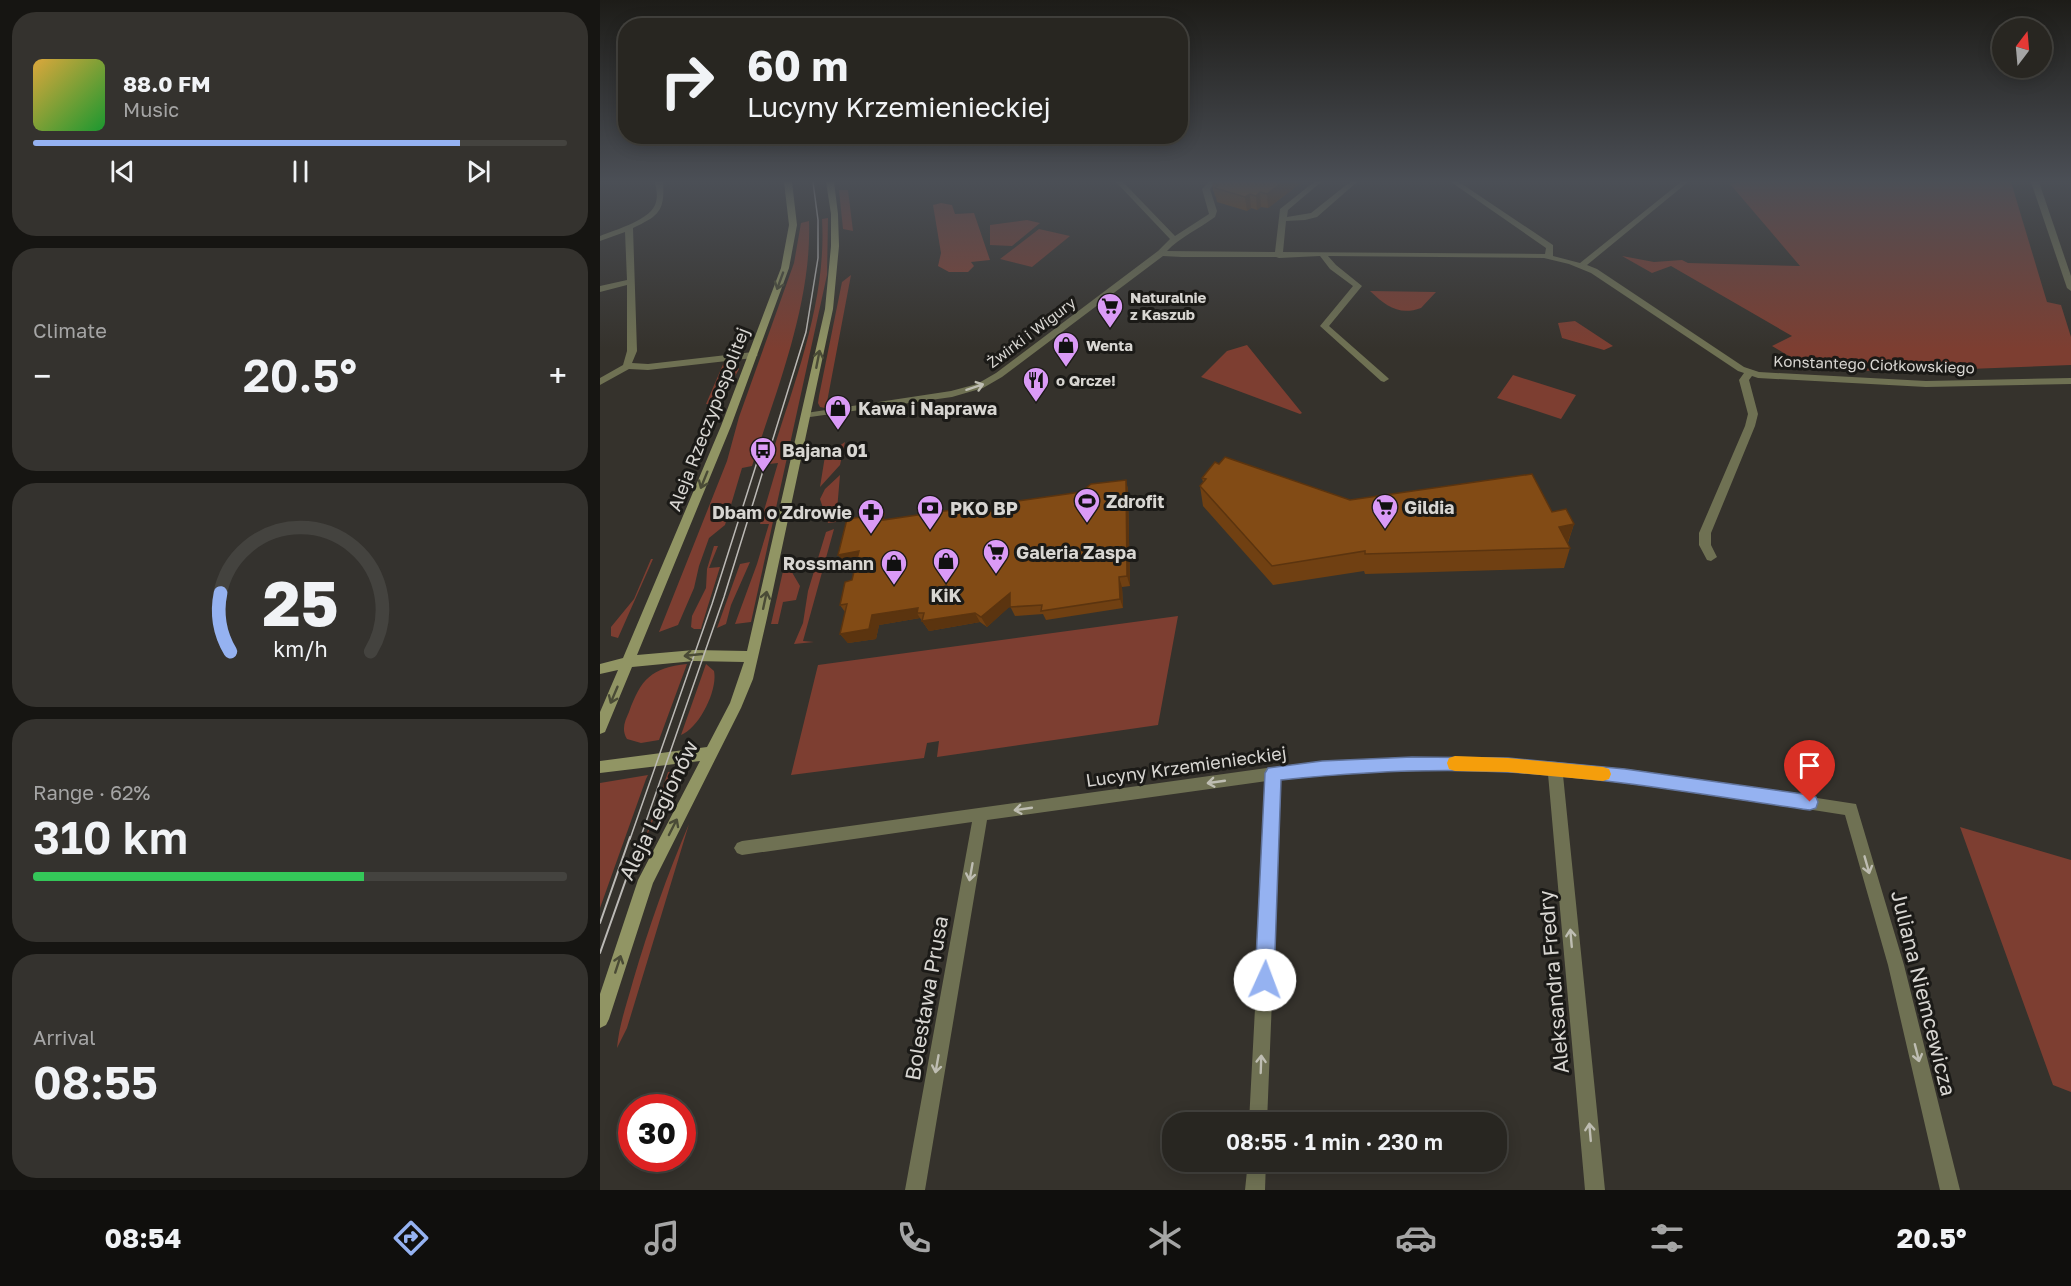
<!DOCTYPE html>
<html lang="en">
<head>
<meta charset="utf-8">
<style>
  body { margin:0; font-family:"Golos Text",sans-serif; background:#34322e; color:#f1f3f6; height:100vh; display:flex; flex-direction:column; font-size:22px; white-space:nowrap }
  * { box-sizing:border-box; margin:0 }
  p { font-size:20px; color:#a5a5a5 }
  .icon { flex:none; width:33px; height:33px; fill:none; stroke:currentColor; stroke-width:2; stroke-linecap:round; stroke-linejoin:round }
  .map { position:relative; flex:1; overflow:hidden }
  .side { display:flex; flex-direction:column; gap:12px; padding:12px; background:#161512; width:600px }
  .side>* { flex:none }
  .hud { position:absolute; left:18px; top:18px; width:570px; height:126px; border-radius:24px; box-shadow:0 3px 15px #0003,0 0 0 2px #44433f; background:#282621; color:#f1f3f6; overflow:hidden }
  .needle { width:39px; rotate:16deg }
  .controls { position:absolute; left:1392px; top:18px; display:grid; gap:12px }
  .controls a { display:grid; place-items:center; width:60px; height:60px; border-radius:50%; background:#282621; box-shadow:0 3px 15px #0003,0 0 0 2px #44433f; font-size:30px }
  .speed { position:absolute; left:18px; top:1094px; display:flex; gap:12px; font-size:30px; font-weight:700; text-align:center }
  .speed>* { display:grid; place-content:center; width:78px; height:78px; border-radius:50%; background:#282621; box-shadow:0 3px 15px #0003,0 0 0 2px #44433f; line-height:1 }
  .speed .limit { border:9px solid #d22; background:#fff; color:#111 }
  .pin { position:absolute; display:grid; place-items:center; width:51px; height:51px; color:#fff; margin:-62px -26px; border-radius:50% 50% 50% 0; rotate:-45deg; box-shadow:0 0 6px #0007 }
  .pin .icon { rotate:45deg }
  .me { position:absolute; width:66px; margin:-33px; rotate:2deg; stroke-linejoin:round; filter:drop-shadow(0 0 4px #0008) }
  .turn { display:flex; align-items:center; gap:21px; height:126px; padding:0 30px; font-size:27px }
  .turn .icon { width:78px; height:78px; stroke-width:2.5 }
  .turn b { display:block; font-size:42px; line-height:51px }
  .big { font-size:45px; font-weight:600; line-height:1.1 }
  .side .widget { flex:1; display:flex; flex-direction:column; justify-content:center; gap:9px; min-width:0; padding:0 21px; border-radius:24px; background:#34322e }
  .side .dial { align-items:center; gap:0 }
  .dial svg { height:156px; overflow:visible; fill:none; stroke:#44433f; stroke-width:7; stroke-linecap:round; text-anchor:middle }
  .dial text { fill:#f1f3f6; stroke:none }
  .song { display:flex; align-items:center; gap:18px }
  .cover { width:72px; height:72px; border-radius:9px; background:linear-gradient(135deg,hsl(40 70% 55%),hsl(130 70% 35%)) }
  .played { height:6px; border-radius:3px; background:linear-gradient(90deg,#95b2f1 80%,#44433f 80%) }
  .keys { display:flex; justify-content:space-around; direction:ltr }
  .heat { display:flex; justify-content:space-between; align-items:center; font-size:33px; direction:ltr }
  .charge { height:9px; border-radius:4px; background:linear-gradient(90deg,#34c759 62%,#44433f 0) }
  .trip { position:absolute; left:562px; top:1112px; width:345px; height:60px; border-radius:24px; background:#282621; box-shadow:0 3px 15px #0003,0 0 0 2px #44433f; font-weight:600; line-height:60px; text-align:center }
  .menu { display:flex; height:96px; justify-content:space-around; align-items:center; background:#100f0d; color:#a5a5a5 }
  .menu .icon { width:42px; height:42px }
  .menu .active { color:#95b2f1 }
  .menu b { font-size:27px; color:#f1f3f6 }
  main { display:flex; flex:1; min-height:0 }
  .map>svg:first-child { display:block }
</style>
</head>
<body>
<main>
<section class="side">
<div class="widget">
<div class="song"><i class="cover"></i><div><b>88.0 FM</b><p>Music</p></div></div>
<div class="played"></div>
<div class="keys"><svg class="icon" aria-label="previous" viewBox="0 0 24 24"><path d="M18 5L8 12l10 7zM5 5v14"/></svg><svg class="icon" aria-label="pause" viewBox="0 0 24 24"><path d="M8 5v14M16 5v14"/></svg><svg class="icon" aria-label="next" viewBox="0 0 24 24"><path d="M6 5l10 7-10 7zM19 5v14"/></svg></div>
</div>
<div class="widget"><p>Climate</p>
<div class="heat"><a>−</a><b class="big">20.5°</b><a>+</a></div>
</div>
<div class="widget dial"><svg viewBox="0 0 100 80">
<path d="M14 69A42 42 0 1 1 86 69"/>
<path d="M14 69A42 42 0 0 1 9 39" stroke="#95b2f1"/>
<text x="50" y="56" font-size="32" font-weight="700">25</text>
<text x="50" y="72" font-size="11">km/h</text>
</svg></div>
<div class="widget"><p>Range · 62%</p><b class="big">310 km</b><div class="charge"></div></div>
<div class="widget"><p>Arrival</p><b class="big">08:55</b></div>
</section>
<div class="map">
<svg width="1471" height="1190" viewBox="0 0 1471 1190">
  <rect width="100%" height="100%" fill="#35322c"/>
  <path fill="#7d3e31" d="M1142 182H1411L1447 302 1461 305 1471 337V365L1291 372 1196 367 1192 358 1172 346 1192 336 1071 266 1052 273 1022 256 1054 262 1082 260 1088 263 1200 266 1130 184Z
    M239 190H248L253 231 243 229Z
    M228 218 227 275 151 622 135 624 157 564 169 524H160L178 463 169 464C193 385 227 303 222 219Z
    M427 220 440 223 412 246 390 245V225Z
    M209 221C212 303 176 392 152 466L142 468 125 525 109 538 99 566 94 588 78 625 59 632 127 461 139 417 194 263 201 223Z
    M439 229 470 236 432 267 400 259Z
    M251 275 227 402 225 408 220 407 218 403 219 396 242 282Z
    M770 291 836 292 821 308C799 316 786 306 770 291Z
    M975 321 1013 346 1004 350 962 338 958 323Z
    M647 345 702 413 700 414 601 377 627 351Z
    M124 362 136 364 139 369 119 406 106 404Z
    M913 375 976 395 961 419 897 398Z
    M245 442 240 465 220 487 225 456Z
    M240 475 236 522 228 523 220 499 225 489Z
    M234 529 203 641 214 642 194 644 203 623 208 591 226 532Z
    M114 546H118L109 568 120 567 102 625 101 629H94L91 627 92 616 106 588 107 569Z
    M186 558V562L200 586 196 600 183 602 178 624H171Z
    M51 559H53L18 638 11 636V627L34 599Z
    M150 562 131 605 126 624 117 628 140 564Z
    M578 616 558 725 337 757 339 741 327 743 324 758 191 775 218 665Z
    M87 664 59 740 41 743 27 739C21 729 25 721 29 712 41 679 51 668 87 664Z
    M106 664 114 671C118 690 99 728 81 735Z
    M78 771 56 812 34 870 68 772Z
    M48 775 46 779 0 908V783Z
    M89 824 27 1028 17 1048C19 1025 27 1003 33 981 49 927 67 875 89 824Z
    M1360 827 1471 860V1092L1453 1085Z"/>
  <path fill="#874132" d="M341 203 352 205 355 214 374 213 390 260 371 262 374 266 368 272H349L338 266 341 253 333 205Z"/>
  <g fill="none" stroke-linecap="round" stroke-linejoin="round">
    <path fill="#6f7153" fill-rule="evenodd" d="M55 182H63C65 211 59 216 33 228L37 351 32 363 48 364 153 352 158 355 153 358 48 370 29 369 0 385V378L23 365 27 351V285L0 292V286L27 280 25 232 0 241V236C15 230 53 219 56 202 58 195 56 188 55 182Z
      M516 182H523L575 236 609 214 602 189 609 182H616L610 189 617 211 615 217C600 228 579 238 567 251L675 252 680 209 714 182H721L688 210 687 217 711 213 750 182H757L717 217 705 220 686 221 683 252 945 254 946 248 851 182H859L953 245V256L980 263 1081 182H1088L987 265 997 269 1144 367 1159 372 1326 381 1471 378V384L1326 387 1158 378 1152 376 1149 380 1158 414 1155 426 1111 533V545L1117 557 1111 561 1107 560 1099 545V533L1145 426 1148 414 1139 380 1144 373 1138 371 991 273 969 264 944 258 728 256 736 265 762 286 729 326 787 377 789 379 784 382 781 381 720 326 753 286 730 269 720 256 679 258 676 257H582L563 256 402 377 383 388 352 397 203 418V414L206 413 351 391 377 384 396 373 558 251 570 239Z
      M847 757 948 761 1035 770 1256 804 1304 965 1360 1190H1340L1288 965 1245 815 1079 789 963 775 1005 1190H985L948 774C859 769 770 770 681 779L667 1122H649L667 781 387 820 325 1190H305L372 822 142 855 137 853 134 848 137 843 142 841 674 767 760 760Z
      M648 1161H666L665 1190H645Z"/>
    <path fill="#6f7153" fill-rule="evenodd" d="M1431 182H1439L1471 276V291L1467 288Z"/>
    <path fill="#919564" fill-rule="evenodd" d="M184 182H192L197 225 189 268 131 426 37 655 94 650 147 651 225 309 231 246V214L226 182H234L238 214 239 246 233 309 167 618 153 679 141 708 53 883 9 1019 6 1025 0 1028V994L38 880 100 761 0 773V761L107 747 130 703 144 662 94 661 32 667 5 732 0 734V712L18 670 0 674V664L23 658 121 426 181 268 189 225Z"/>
    <path stroke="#bcbab6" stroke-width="1.5" d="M30 839 112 604 158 459
      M40 839 124 597 206 332 218 258V220L213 182"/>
    <path stroke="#bcbab6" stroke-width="2" d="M0 923 30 837
      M0 953 41 837"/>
  </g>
  <path fill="#704012" d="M612 182H702L668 208 661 207 657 210 651 208 647 211 617 202 616 197 615 196 614 192 613 191Z
    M602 478 750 500 952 512 974 524 968 543 970 548 964 568 765 574 764 571 673 585 603 506 600 486 603 482Z
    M526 480 528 490 530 586 522 587 523 608 446 620 443 614 415 616 410 606 387 627 380 622 329 631 320 618 279 625 276 639 248 643 240 634 245 612 240 605 252 580 256 563 245 565 288 519 384 512 400 509 481 492Z"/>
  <path fill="#5b340f" d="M683 182H702L668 208 667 194Z
    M660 192 661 207 657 210 656 196Z
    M650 194 651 208 647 211 645 197Z
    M526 480 528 490 530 586 527 576Z
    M974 524 967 544 959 527Z
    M259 551 265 561 245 565 238 555Z
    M519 577 522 587 523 608 520 599Z
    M410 593 415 602 387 627 381 617Z
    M318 608 317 613 320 618 279 625 276 639 248 643 240 634 272 615Z
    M375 613 380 622 329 631 322 621Z"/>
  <path fill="#824b15" stroke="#5b340f" stroke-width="1.5" d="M613 182H683L667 194 660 192 656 196 650 194 645 197 615 188 618 185Z
    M625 457 750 500 932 474 952 512 966 509 974 524 959 527 970 548 765 554V551L672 566 600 486 606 479 602 478 615 462 619 464Z
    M526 480 527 576 519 577 520 599 441 611 442 605 410 607V593L381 617 375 613 322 621 324 613H317L318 608 272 615 269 629 240 634 247 604 240 605 245 582 252 580 259 551 238 555 247 519 284 514 283 520 372 507 384 512 391 511 400 509 411 502 481 492 491 484Z"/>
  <defs><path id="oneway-shaft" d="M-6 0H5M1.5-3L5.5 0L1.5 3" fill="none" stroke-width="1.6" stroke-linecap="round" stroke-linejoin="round" transform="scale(1.5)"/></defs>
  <g stroke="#4a4b36">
    <use href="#oneway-shaft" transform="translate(180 281) rotate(110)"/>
    <use href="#oneway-shaft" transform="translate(218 359) rotate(-79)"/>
    <use href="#oneway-shaft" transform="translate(104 480) rotate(112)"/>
    <use href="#oneway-shaft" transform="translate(165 600) rotate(-78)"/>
    <use href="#oneway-shaft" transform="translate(93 655) rotate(174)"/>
    <use href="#oneway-shaft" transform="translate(14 695) rotate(113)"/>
    <use href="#oneway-shaft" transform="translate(73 827) rotate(-63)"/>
    <use href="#oneway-shaft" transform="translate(18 964) rotate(-72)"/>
  </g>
  <g stroke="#bebdb2">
    <use href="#oneway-shaft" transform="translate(375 387) rotate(-18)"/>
    <use href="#oneway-shaft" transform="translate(616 782) rotate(172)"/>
    <use href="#oneway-shaft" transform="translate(423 809) rotate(172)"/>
    <use href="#oneway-shaft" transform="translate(1267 865) rotate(74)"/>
    <use href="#oneway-shaft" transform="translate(371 872) rotate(100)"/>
    <use href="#oneway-shaft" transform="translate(971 938) rotate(-95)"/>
    <use href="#oneway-shaft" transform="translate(1317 1053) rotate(76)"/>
    <use href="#oneway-shaft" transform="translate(337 1064) rotate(100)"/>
    <use href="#oneway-shaft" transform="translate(661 1064) rotate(-88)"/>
    <use href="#oneway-shaft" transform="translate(990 1132) rotate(-95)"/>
  </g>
  <linearGradient id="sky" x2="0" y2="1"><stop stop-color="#1d1c18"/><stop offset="0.52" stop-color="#4b4f56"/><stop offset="1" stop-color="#4b4f56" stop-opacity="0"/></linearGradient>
  <rect width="1471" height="349" fill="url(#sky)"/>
  <path fill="#95b2f1" stroke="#61749d" stroke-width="1.5" d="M812 757 908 758 1025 769 1210 795 1216 797 1218 802 1216 808 1210 810C1110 796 1009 778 908 772 833 768 756 772 681 780L674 980 671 986 665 989 658 986 655 980 665 773 668 768 722 761Z"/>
  <path fill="#f59e0b" d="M855 756 908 758 1003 767 1009 769 1011 774 1009 779 1003 781 908 772 855 771 849 769 847 763 849 758Z"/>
  <defs>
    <g id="supermarket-pin" transform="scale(1.35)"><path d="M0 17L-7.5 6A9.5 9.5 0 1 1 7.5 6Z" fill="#da9af6" stroke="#1b1a17"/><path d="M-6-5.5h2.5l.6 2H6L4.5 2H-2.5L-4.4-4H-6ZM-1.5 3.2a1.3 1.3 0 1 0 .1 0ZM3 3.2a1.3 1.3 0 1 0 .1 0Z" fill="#111"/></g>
    <g id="shop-pin" transform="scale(1.35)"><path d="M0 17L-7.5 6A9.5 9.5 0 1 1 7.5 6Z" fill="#da9af6" stroke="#1b1a17"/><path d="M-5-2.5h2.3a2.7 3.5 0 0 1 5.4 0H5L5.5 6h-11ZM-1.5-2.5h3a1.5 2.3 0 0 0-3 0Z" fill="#111"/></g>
    <g id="restaurant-pin" transform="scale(1.35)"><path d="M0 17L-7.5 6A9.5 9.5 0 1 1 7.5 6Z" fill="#da9af6" stroke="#1b1a17"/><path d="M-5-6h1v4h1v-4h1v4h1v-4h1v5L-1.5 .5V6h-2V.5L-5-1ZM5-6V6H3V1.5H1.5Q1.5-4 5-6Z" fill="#111"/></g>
    <g id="bus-pin" transform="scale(1.35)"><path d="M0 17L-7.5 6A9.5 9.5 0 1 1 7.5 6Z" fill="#da9af6" stroke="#1b1a17"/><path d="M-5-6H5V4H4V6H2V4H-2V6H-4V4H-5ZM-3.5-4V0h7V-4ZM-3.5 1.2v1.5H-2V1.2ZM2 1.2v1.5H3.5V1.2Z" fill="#111"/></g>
    <g id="stadium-pin" transform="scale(1.35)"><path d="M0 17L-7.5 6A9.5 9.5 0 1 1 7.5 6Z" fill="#da9af6" stroke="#1b1a17"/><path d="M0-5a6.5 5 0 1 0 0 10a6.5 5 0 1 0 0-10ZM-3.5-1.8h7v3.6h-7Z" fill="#111"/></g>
    <g id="bank-pin" transform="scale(1.35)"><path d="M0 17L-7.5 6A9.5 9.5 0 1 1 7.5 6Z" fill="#da9af6" stroke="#1b1a17"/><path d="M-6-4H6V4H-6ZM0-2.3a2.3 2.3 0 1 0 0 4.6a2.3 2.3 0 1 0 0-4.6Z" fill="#111"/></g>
    <g id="pharmacy-pin" transform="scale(1.35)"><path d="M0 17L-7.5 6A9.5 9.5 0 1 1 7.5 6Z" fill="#da9af6" stroke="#1b1a17"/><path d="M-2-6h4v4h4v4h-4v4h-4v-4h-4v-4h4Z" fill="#111"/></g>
  </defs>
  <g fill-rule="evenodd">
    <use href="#supermarket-pin" x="510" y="306"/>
    <use href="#shop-pin" x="466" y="345"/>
    <use href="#restaurant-pin" x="436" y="380"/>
    <use href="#shop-pin" x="238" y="408"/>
    <use href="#bus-pin" x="163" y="450"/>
    <use href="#stadium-pin" x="487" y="501"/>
    <use href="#supermarket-pin" x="785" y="507"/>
    <use href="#bank-pin" x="330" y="508"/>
    <use href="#pharmacy-pin" x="271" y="512"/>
    <use href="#supermarket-pin" x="396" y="552"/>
    <use href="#shop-pin" x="346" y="561"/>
    <use href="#shop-pin" x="294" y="563"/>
  </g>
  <g text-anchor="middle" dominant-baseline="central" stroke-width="6" stroke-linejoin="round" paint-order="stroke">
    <g font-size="15" font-weight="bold" fill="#d8d6d2" stroke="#1b1a17" text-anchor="start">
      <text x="530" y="297">Naturalnie<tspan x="530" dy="17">z Kaszub</tspan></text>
      <text x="486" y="345">Wenta</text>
      <text x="456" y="380">o Qrcze!</text>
    </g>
    <g font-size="15" fill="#d8d6d2" stroke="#1b1a17">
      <text transform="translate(431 332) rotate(-37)">Żwirki i Wigury</text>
      <text transform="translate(1274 364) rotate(2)">Konstantego Ciołkowskiego</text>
    </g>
    <g font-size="18" font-weight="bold" fill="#d8d6d2" stroke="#1b1a17" text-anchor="start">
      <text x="258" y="408">Kawa i Naprawa</text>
      <text x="182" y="450">Bajana 01</text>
      <text x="506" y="501">Zdrofit</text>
      <text x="804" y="507">Gildia</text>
      <text x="350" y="508">PKO BP</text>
      <text x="252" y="512" text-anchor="end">Dbam o Zdrowie</text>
      <text x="416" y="552">Galeria Zaspa</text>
      <text x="274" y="563" text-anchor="end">Rossmann</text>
      <text x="346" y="595" text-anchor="middle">KiK</text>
    </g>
    <g font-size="18" fill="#d8d6d2" stroke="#1b1a17">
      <text transform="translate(108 419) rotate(-69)">Aleja Rzeczypospolitej</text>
      <text transform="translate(586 766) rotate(-8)">Lucyny Krzemienieckiej</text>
    </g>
    <g font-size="21" fill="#d8d6d2" stroke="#1b1a17">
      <text transform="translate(58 810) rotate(-64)">Aleja Legionów</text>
      <text transform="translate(953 982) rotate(-95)">Aleksandra Fredry</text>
      <text transform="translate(1324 993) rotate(76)">Juliana Niemcewicza</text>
      <text transform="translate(326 998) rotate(-80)">Bolesława Prusa</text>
    </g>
  </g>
</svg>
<div class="controls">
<a><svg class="needle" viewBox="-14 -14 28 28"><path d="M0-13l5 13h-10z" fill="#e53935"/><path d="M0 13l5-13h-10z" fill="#a5a5a5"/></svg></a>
</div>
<div class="speed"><div class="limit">30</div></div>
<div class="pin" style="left:1210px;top:802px;background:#d93025"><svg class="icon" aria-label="arrive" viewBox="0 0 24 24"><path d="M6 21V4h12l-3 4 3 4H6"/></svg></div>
<svg class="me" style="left:665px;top:980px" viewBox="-20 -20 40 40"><circle r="19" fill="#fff"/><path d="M0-13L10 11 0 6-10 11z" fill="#95b2f1"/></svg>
<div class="trip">08:55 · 1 min · 230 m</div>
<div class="hud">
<div class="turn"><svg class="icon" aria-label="right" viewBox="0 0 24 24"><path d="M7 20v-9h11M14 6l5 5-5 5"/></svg><div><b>60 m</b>Lucyny Krzemienieckiej</div></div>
</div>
</div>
</main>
<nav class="menu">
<b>08:54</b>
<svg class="icon active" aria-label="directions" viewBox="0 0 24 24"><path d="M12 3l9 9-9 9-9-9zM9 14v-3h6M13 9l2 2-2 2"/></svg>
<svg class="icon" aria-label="music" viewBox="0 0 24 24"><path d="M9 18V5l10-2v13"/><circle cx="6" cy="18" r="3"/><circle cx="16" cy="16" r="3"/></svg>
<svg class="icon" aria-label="phone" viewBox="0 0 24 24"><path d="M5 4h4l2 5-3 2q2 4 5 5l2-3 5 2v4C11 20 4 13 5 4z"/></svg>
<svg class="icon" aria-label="climate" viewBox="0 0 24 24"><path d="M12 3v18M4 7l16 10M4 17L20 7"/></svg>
<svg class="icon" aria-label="car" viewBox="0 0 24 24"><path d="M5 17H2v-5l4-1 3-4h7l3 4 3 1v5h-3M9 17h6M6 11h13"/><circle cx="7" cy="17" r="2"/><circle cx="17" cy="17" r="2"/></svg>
<svg class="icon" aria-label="filters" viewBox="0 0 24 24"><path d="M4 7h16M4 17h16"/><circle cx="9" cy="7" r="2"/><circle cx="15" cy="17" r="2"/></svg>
<b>20.5°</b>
</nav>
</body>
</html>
